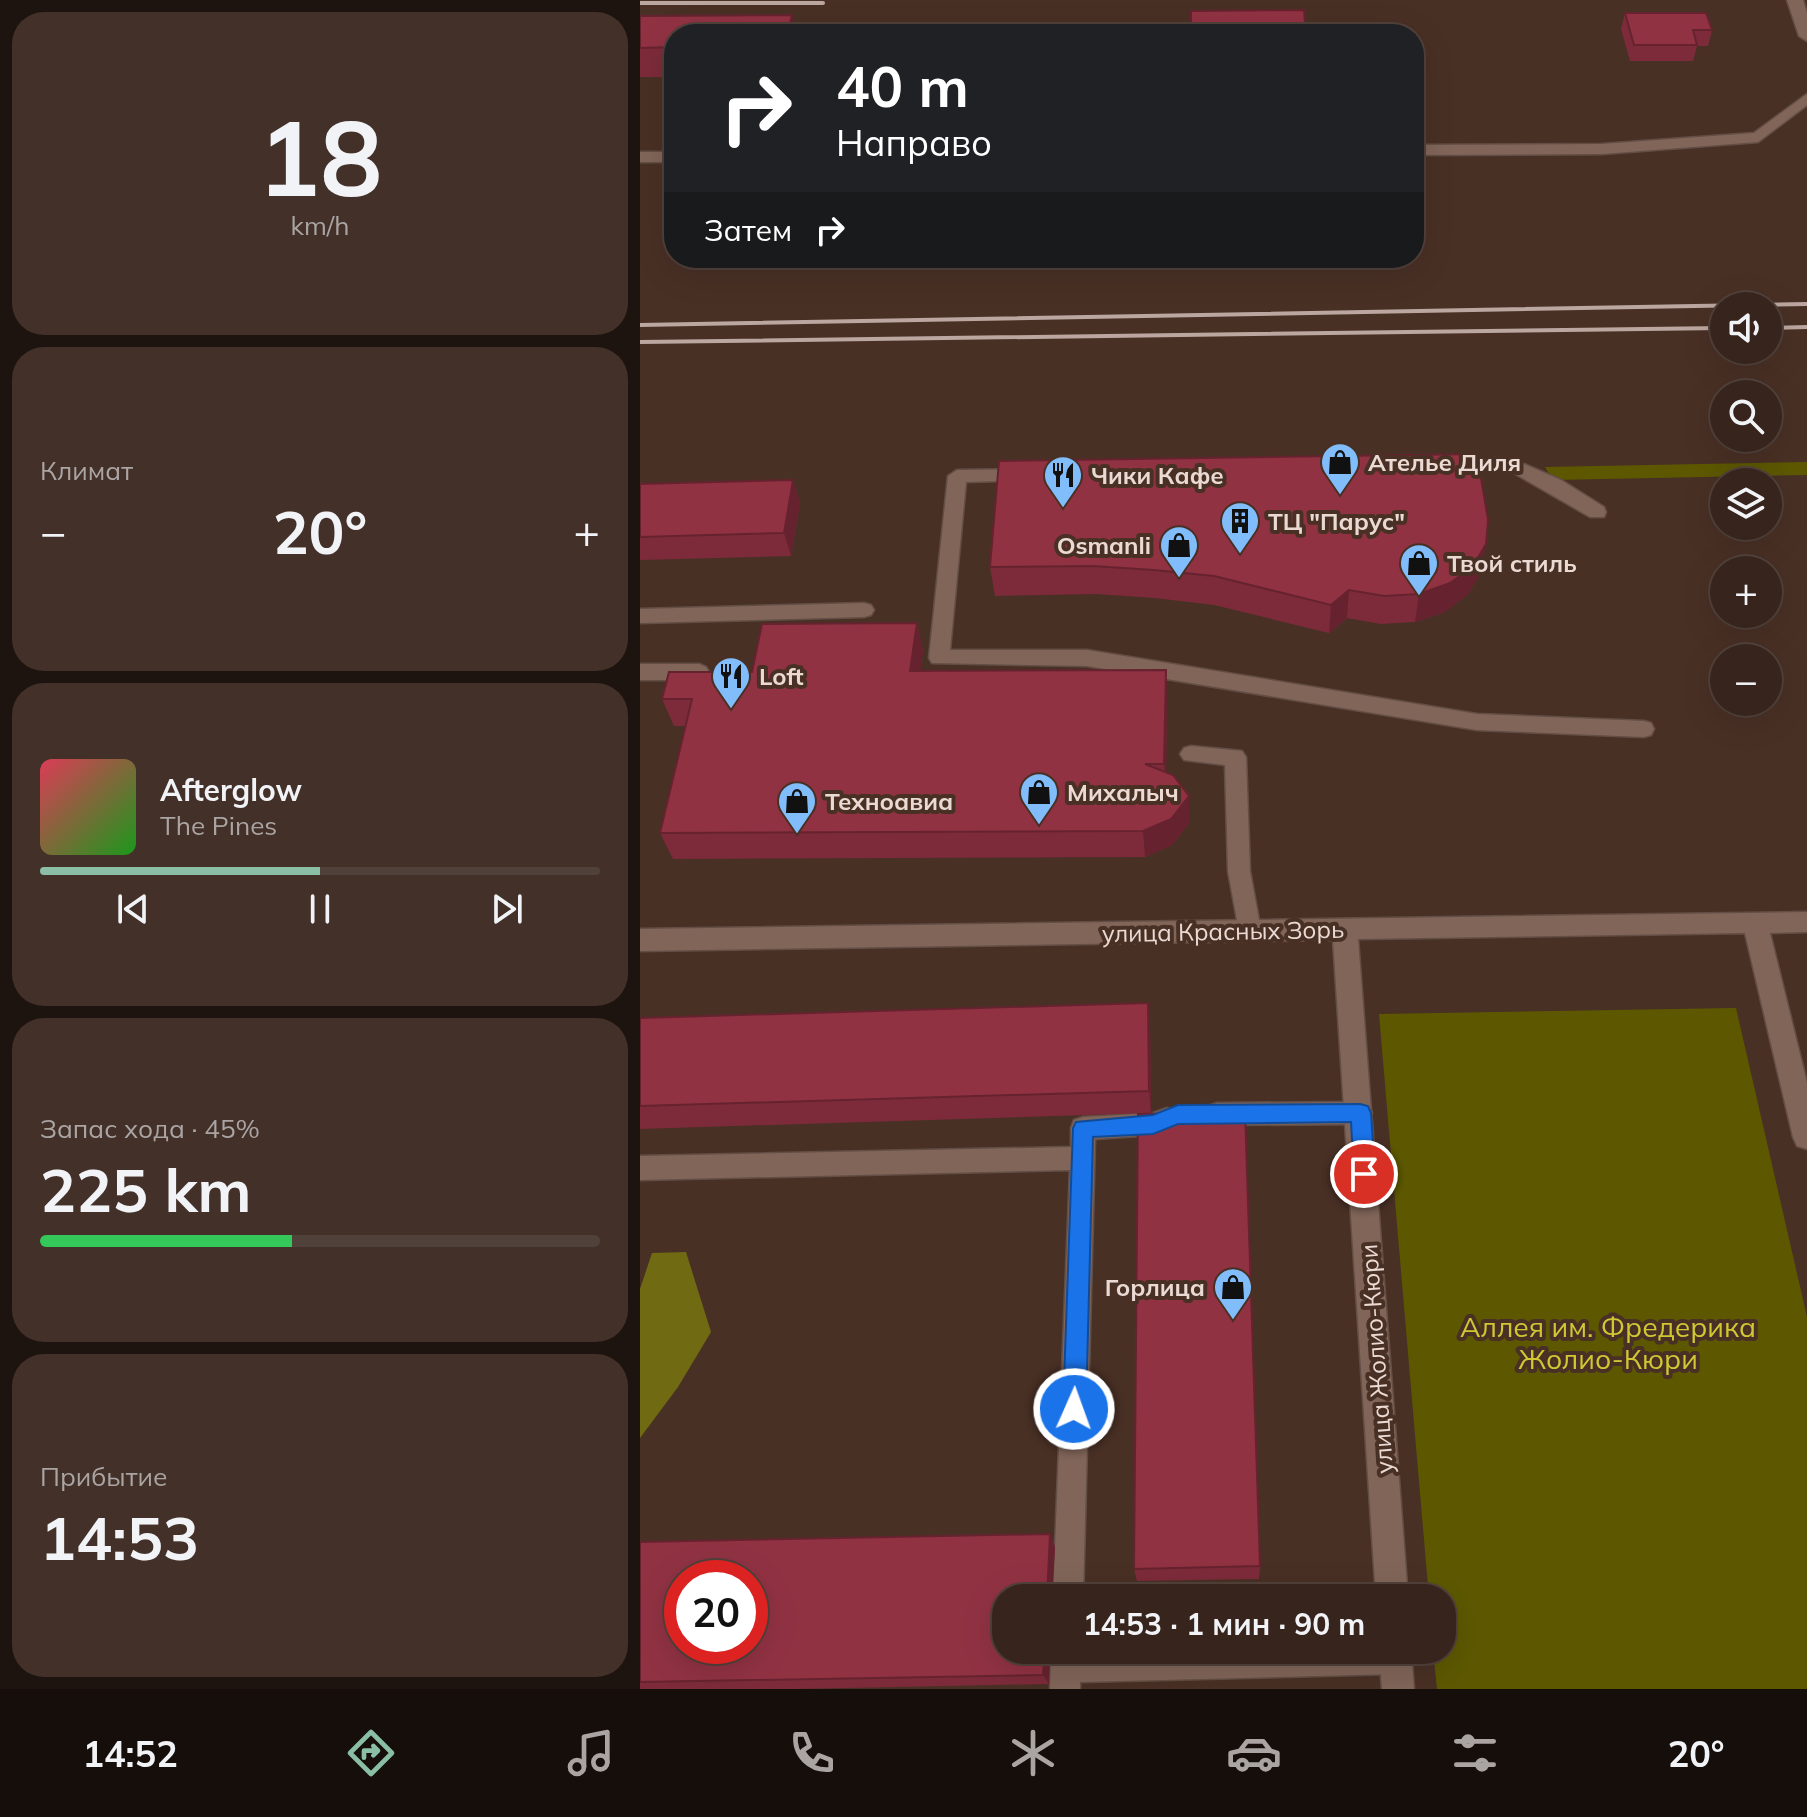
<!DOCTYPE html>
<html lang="ru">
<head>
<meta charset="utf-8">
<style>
  body { margin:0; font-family:Mulish,sans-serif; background:#423029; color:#f1f3f6; height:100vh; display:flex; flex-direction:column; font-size:30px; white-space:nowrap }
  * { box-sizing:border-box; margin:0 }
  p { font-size:26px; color:#aaa4a3 }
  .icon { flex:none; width:44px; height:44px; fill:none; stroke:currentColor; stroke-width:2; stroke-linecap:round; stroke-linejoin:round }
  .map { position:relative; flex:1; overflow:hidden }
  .panel { display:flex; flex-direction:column; gap:12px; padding:12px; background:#1e140f; width:640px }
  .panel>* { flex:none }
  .banner { position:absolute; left:24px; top:24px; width:760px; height:244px; border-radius:32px; box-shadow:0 8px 32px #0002,0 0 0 2px #51413b; background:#202124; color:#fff; overflow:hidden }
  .controls { position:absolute; left:1070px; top:292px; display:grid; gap:16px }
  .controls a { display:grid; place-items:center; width:72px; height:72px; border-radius:50%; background:#37241c; box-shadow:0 8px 32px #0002,0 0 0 2px #51413b; font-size:40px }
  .speed { position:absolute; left:24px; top:1560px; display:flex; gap:16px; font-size:40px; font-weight:700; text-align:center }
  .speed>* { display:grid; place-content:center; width:104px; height:104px; border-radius:50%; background:#37241c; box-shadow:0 8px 32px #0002,0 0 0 2px #51413b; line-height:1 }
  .speed .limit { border:12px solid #d22; background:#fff; color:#111 }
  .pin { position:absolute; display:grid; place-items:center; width:68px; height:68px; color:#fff; margin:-34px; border:4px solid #fff; border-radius:50%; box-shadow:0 2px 8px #0007 }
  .me { position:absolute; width:88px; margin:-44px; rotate:2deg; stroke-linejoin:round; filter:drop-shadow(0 0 6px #0008) }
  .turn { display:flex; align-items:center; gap:28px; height:168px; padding:0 40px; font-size:36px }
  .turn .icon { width:104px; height:104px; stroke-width:2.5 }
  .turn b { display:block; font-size:56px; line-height:68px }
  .then { display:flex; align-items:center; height:76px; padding:0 40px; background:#0003; gap:16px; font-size:30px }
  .big { font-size:60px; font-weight:700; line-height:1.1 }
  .panel .widget { flex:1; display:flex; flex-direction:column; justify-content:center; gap:12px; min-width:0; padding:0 28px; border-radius:32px; background:#423029 }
  .panel .dial { align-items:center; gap:0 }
  .dial b { font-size:104px; line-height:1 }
  .song { display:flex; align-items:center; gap:24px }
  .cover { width:96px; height:96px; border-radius:12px; background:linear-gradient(135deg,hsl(350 70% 55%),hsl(120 70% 35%)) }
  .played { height:8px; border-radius:4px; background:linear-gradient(90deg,#8abfa5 50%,#51413b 50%) }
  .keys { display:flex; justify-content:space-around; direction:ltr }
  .heat { display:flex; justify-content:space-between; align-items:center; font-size:44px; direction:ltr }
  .charge { height:12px; border-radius:6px; background:linear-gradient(90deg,#34c759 45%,#51413b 0) }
  .trip { position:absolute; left:352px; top:1584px; width:464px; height:80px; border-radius:32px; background:#37241c; box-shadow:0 8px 32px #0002,0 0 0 2px #51413b; font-weight:700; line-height:80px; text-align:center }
  .menu { display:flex; height:128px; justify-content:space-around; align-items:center; background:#160e0b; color:#aaa4a3 }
  .menu .icon { width:56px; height:56px }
  .menu .selected { color:#8abfa5 }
  .menu b { font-size:36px; color:#f1f3f6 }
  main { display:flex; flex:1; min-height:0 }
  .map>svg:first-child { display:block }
</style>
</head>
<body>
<main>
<section class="panel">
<div class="widget dial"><b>18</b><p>km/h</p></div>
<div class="widget"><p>Климат</p>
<div class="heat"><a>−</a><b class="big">20°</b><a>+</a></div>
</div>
<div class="widget">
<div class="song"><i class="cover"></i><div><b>Afterglow</b><p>The Pines</p></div></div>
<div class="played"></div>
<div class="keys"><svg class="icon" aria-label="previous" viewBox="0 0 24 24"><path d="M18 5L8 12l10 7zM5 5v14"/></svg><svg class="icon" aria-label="pause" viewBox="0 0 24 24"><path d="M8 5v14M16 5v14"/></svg><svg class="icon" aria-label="next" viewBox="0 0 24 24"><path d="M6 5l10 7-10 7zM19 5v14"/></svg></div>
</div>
<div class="widget"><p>Запас хода · 45%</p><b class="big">225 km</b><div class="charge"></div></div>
<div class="widget"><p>Прибытие</p><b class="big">14:53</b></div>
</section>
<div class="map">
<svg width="1167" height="1689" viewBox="0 0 1167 1689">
  <rect width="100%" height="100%" fill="#493025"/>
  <path fill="#5d5800" d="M1167 462V475L913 480 905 467Z
    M1096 1008 1167 1317V1689H797L793 1650H802V1598H789L739 1014Z"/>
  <path fill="#706a12" d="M46 1252 71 1332 38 1387 0 1438V1289L12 1253Z"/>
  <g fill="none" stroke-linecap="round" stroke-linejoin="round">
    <g stroke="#634e45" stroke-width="3">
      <path id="lane" d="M1167 94V105L1118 142 962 154 774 155V145L962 144 1114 133Z
        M0 152H34V162H0Z
        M875 460 921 480 964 507 966 512 964 517H950L872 472 809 473 800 467 809 461Z
        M387 469 396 475 394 480 326 482 310 650H447L837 714 1004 721 1011 723 1014 729 1011 735 1004 737 837 730 447 666 292 663 289 658 308 476 317 470Z
        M224 603 231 605 234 610 231 615 224 617 0 623V609Z
        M0 664H59L66 667 69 672 66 677 59 680H0Z
        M551 746 602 751 606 757 610 871 621 931 618 938 610 941 602 938 599 931 588 871 585 765 544 760 540 754 544 748Z
        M720 1102 729 1105 732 1113 729 1121 720 1124 577 1125 568 1122 565 1114 568 1106 577 1103Z
        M527 1108 536 1111 539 1119 536 1127 513 1135 455 1139 443 1598H413L430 1170 0 1180V1156L431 1147V1128L434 1120 443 1117 513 1113Z
        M411 1650H441V1653L767 1650 771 1659 766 1669 756 1674 440 1682V1689H410Z"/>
    </g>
    <g stroke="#634e45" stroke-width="3">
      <path id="street" d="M1147 0H1163L1167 13V41L1159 36Z"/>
    </g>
    <g stroke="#634e45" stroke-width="3">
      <path id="secondary" d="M1167 912V932L1130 933 1167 1083V1149L1157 1146 1153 1137 1105 933 718 939 768 1598H736L693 940 0 951V929Z
        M739 1650H771L774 1689H742Z"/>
    </g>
    <use href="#lane" fill="#816559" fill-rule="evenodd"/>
    <use href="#street" fill="#816559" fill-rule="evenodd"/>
    <use href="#secondary" fill="#816559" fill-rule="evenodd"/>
    <path stroke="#bba79f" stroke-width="4" d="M0 3H183
      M113 34H177
      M0 325 1167 304
      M1128 328 1167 327
      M0 342 1084 328"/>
  </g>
  <path fill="#7d2b3a" d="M985 13 1072 30 1068 46H1057L1053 61H990L981 29Z
    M0 16 34 34V77H0Z
    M359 461 841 572 828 594 805 612 775 622 741 624 707 618 689 633 574 605 515 598 456 594 355 596 350 567Z
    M153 480 160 503 151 556 0 560V484Z
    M277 623 283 651 280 671 527 697 526 773 550 822 532 845 505 857 33 859 20 833 46 726H34L22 699Z
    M0 1018 510 1026 511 1113 0 1129Z
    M410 1534 415 1547 412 1598H366L410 1650 409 1684 155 1689H0V1542Z
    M620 1566 619 1579 497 1581 494 1569Z"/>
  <path fill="#66232f" d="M152 15 156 34H147Z
    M153 480 160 503 151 556 144 533Z
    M846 544 841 572 828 594 805 612 775 622 779 594Z
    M709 590 707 618 689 633 691 605Z
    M277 623 283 651 277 698 270 671Z
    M526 670 527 697 526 791 524 764Z
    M549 796 550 822 532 845 505 857 503 831Z
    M508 1003 510 1026 511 1113 509 1091Z
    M410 1534 415 1547 412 1598H407Z
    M405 1650H410L409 1684 403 1675Z"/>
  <path fill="#913243" stroke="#66232f" stroke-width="2" fill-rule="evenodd" d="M664 10 666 34H551V11Z
    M985 13H1066L1072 30H1053L1057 45H994Z
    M152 15 147 34H34V47L0 48V16Z
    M837 454 848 520 846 544 833 566 810 583 779 594 744 596 709 590 691 605 574 576 514 570 453 566 350 567 359 461Z
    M153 480 144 533 0 537V484Z
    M277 623 270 671 526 670 524 764H505L533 775 549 796 531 819 503 831 20 833 52 699H22L29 672H112L122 624Z
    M508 1003 509 1091 0 1106V1018Z
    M605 1112 620 1566 494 1569 498 1114Z
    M410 1534 407 1598H366V1650H405L403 1675 0 1682V1542ZM42 1578H110V1646H42Z"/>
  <path fill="#1a73e8" stroke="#114b97" stroke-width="2" d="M720 1104 728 1106 731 1113 735 1174 732 1181 724 1184 717 1181 714 1174 711 1122 538 1124 513 1134 453 1137 446 1409 442 1417 434 1421 426 1417 423 1409 433 1128 436 1122 513 1115 538 1105Z"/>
  <defs>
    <g id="shop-pin" transform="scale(2)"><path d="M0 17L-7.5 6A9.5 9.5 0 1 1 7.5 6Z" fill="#80bdfa" stroke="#493025"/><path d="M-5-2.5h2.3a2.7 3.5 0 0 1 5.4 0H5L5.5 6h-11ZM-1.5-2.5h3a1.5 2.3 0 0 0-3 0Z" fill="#111"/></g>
    <g id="restaurant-pin" transform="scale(2)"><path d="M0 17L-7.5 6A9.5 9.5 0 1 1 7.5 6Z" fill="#80bdfa" stroke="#493025"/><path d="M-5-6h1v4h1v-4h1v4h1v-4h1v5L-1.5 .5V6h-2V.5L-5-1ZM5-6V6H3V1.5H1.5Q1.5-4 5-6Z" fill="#111"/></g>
    <g id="building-pin" transform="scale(2)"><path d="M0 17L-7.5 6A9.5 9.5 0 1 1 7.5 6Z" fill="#80bdfa" stroke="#493025"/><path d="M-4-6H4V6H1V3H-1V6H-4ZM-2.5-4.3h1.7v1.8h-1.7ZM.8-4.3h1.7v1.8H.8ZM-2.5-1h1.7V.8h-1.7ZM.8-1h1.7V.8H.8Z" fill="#111"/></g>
  </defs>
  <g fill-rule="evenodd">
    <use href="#shop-pin" x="700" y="462"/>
    <use href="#restaurant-pin" x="423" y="475"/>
    <use href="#building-pin" x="600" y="521"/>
    <use href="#shop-pin" x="539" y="545"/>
    <use href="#shop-pin" x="779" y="563"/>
    <use href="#restaurant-pin" x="91" y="676"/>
    <use href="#shop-pin" x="399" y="792"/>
    <use href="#shop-pin" x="157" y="801"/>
    <use href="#shop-pin" x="593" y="1287"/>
  </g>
  <g text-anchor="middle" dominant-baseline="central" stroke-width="8" stroke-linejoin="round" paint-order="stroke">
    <g font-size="24" font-weight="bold" fill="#ebdad3" stroke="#493025" text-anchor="start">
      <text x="728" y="462">Ателье Диля</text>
      <text x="451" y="475">Чики Кафе</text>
      <text x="628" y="521">ТЦ "Парус"</text>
      <text x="511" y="545" text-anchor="end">Osmanli</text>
      <text x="807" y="563">Твой стиль</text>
      <text x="119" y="676">Loft</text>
      <text x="427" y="792">Михалыч</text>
      <text x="185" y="801">Техноавиа</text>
      <text x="565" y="1287" text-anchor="end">Горлица</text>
    </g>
    <g font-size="24" fill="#ebdad3" stroke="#493025">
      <text transform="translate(583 931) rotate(-1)">улица Красных Зорь</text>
      <text transform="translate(736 1359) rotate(-94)">улица Жолио-Кюри</text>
    </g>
    <g font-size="28" fill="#d1c733" stroke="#493025">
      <text x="968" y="1326">Аллея им. Фредерика<tspan x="968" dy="32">Жолио-Кюри</tspan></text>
    </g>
  </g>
</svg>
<div class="controls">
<a><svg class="icon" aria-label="sound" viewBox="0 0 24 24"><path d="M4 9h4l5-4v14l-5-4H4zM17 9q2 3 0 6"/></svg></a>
<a><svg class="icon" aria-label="search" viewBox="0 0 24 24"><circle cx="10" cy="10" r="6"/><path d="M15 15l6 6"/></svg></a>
<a><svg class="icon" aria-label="layers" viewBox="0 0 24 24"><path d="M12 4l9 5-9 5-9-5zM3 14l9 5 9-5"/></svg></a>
<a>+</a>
<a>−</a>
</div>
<div class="speed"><div class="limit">20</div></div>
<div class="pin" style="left:724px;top:1174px;background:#d93025"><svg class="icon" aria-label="arrive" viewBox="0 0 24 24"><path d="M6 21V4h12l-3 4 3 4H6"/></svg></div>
<svg class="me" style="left:434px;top:1409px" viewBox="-20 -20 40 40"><circle r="17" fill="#1a73e8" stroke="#fff" stroke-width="3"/><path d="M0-11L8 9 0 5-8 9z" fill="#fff"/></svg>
<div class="trip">14:53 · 1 мин · 90 m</div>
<div class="banner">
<div class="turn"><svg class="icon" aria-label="right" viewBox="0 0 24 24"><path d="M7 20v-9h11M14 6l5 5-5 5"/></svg><div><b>40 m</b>Направо</div></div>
<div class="then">Затем<svg class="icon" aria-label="right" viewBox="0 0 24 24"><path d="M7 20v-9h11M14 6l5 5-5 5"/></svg></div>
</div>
</div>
</main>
<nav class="menu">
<b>14:52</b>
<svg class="icon selected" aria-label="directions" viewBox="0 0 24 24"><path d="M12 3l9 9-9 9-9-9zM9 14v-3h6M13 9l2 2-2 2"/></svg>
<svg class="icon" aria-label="music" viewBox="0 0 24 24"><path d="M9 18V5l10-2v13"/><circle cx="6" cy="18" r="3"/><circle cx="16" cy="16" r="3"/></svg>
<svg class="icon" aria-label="phone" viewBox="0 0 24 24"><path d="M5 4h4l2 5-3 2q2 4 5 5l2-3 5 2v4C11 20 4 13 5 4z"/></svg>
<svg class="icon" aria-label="climate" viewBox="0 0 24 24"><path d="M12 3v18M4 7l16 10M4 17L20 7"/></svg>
<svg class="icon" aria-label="car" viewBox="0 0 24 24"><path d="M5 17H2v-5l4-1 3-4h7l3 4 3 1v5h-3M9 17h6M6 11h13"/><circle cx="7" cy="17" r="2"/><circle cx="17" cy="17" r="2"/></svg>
<svg class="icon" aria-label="filters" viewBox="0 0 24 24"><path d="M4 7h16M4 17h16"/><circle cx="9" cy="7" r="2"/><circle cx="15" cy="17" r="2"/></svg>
<b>20°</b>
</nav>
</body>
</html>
